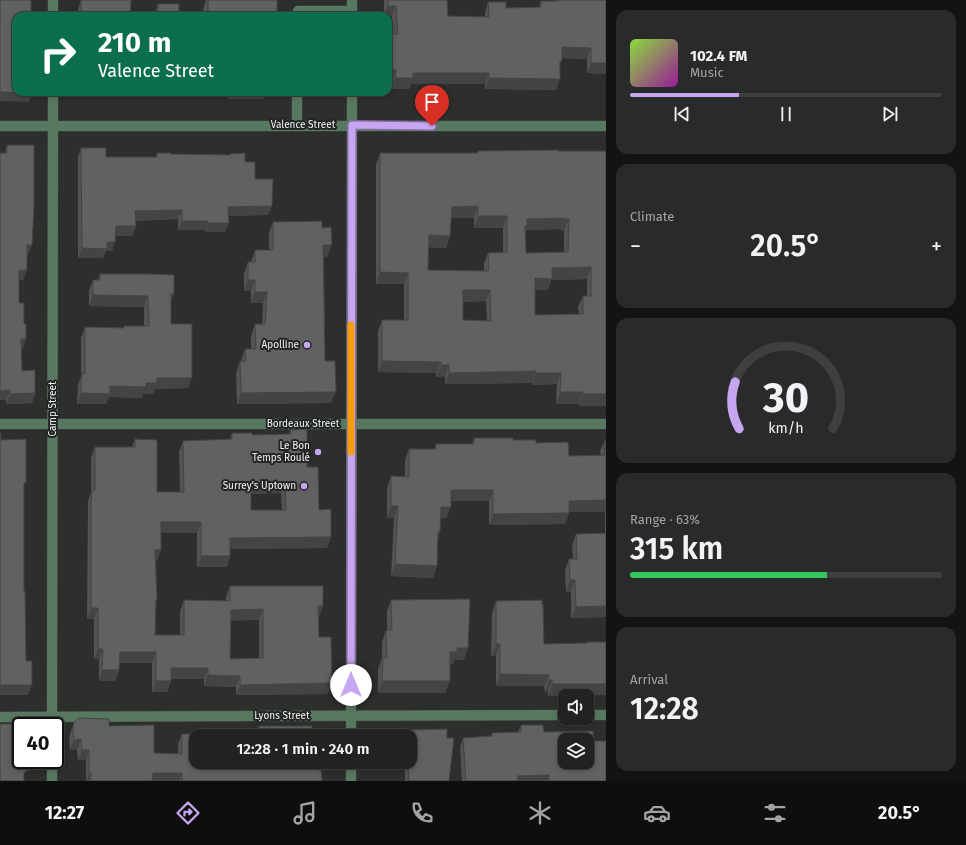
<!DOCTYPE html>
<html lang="en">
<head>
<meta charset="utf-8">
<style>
  body { margin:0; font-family:"Fira Sans",sans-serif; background:#292b2a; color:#f1f3f6; height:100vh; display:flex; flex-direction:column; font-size:15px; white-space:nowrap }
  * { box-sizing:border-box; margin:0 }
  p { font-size:13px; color:#a2a4a5 }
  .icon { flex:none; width:22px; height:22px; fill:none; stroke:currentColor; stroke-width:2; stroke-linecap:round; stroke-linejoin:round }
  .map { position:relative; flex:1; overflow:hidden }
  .details { display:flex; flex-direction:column; gap:10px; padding:10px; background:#121312; width:360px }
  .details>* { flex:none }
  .guide { position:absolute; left:12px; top:12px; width:380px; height:84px; border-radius:12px; box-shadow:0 2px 6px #0003,0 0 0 1px #3e403f; background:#0b6e4f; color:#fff; overflow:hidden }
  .fabs { position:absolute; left:558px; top:689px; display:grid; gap:8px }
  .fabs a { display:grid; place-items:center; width:36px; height:36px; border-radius:8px; background:#212321; box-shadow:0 2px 6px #0003,0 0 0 1px #3e403f; font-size:20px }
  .speed { position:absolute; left:12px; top:717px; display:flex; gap:8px; font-size:20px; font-weight:700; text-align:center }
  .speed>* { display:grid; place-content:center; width:52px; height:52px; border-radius:50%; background:#212321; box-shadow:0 2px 6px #0003,0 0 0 1px #3e403f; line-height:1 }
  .speed .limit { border:2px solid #111; border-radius:6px; background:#fff; color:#111 }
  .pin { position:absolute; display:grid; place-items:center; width:34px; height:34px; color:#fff; margin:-41px -17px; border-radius:50% 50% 50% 0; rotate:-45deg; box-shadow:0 0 4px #0007 }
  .pin .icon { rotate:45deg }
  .me { position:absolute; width:44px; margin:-22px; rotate:0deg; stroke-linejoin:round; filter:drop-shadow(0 0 3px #0008) }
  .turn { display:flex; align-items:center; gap:14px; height:84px; padding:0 20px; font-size:18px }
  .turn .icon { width:52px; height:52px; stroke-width:2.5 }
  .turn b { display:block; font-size:28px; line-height:34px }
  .big { font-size:30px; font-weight:600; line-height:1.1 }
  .details .card { flex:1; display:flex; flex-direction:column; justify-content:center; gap:6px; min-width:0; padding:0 14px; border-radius:12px; background:#292b2a }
  .details .dial { align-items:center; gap:0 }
  .dial svg { height:104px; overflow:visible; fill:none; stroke:#3e403f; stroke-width:7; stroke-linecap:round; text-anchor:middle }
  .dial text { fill:#f1f3f6; stroke:none }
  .song { display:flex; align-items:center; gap:12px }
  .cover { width:48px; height:48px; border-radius:6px; background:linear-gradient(135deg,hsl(90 70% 55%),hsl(300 70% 35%)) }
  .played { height:4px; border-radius:2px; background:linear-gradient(90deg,#c6a6f0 35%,#3e403f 35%) }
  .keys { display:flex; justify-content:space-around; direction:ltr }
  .heat { display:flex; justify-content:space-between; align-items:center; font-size:22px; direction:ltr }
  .charge { height:6px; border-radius:3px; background:linear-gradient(90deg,#34c759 63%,#3e403f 0) }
  .trip { position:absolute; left:189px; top:729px; width:228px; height:40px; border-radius:12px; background:#212321; box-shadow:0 2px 6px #0003,0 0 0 1px #3e403f; font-weight:600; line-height:40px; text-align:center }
  .tab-bar { display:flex; height:64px; justify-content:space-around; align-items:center; background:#0d0e0d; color:#a2a4a5 }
  .tab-bar .icon { width:28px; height:28px }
  .tab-bar .current { color:#c6a6f0 }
  .tab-bar b { font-size:18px; color:#f1f3f6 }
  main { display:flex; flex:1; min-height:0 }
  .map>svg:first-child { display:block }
</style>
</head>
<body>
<main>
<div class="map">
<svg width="606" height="781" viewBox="0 0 606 781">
  <rect width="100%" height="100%" fill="#2c2f2c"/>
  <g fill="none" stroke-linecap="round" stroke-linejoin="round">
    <g stroke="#484b48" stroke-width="11">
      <path id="minor" d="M352 0V16
        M53 16V0
        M298 16V11H352
        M297 125V92
        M0 126H606
        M0 424H606
        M587 715H606
        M0 717 565 715
        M52 726 53 92
        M351 736 352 92
        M52 781V760
        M351 781V762"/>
    </g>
    <use href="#minor" stroke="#587961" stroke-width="10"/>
  </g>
  <path fill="#525453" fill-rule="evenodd" d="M81 0 130 16H78V10Z
    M206 0H277V16H203V9Z
    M384 0H447L448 16 485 17V13L488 2 506 8 539 7 541 1H556V0H606V74L587 73V59L562 58 560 66V79L556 90 485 89V84H411L409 89H392V81H388L393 34 392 16H384Z
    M158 4 179 16H154Z
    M228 92H266L263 99H228Z
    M7 145 28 255H27L23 280H19V303L23 349H21L22 371 35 393 32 403 6 404V400H0V153H5Z
    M81 148 106 157H156L157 153 171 154 230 155V154L245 162 272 206 268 215 229 216 225 232H205V230H178V219L136 221V226L132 236H116L112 251H106L103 258H78V157Z
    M478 151H606V406H579V404H556L557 384 532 385V383L445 384V376L436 377V373L378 372V331L382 320H404V284H376V165L380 153H477ZM451 218H474V228H503V253H488L484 264V271L428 270V247L446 248 450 236ZM561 229V231H564V252L526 253 525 230ZM587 279V296H583L578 307 579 314 535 315V290H548L551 280ZM486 301 487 321 463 320V302Z
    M273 222 322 228 327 257H324L325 361 331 403 237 404 236 373 240 361H241L245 349H251V336L255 324H262L263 303H251V291H244V274L248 262H251L255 250H269V233Z
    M100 274 171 301V324L188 388 155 389 153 394H143L142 398 109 397 106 404H77L78 385 81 376V338L85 327 123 328 124 326H144V307L89 306V291L93 280H98Z
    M290 430 307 467 319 510 327 548 230 549V556L227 567H197V533H161L157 561H156L155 635H180V611L184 600 226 601V597L230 586 323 606 319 617H318L319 637 328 694 236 695V687L204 686V679H171V681L167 692H152V663H119V670L115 681H99V659H94V619H87L88 501 91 492V458L95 447H132L135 439 157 492H180L179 452 183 441 230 440 232 433 252 435 289 434ZM281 493 282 510H251V494ZM230 620H259V658L230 659Z
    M474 438 513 440 536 443 569 456H601L600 451 605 440H606V617L571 618V592H566L565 570 569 559H573L572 545 576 534 605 533V512H569L565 524 489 525V501H451L446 518H441L438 540 437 566 433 578 391 576 394 518H387V488L391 476 405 477V460L409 449H434L436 444H472Z
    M391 600 464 660 455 659 453 664H450L445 693H378V669L382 658V642L386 630H387V611Z
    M496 601 544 644 587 643V642H606L548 696V691L545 692 544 686H496V655L491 656 492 613Z
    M74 722 109 726 154 753 178 754V744L182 734 257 733 259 726 312 736H196L316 770 322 781H86V760H78L77 750H70L69 738Z
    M521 725 544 732 594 741 606 781H462L460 747 463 738 491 736 492 733H518Z
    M408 730 449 781H405V762H410V736H406Z"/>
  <path fill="#424543" d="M388 6H396L392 16H384Z
    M562 47 591 48 587 59 558 58Z
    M591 63H606V74L587 73Z
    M388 70H396L392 81H388Z
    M413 73H489L485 84H411L409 89H392L395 78Z
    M489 78 560 79 556 90 485 89Z
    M0 92 32 93 29 102 0 101Z
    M231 92H266L263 99H228Z
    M272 206 268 215 225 216 228 207Z
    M478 206 474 218H448L452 207Z
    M182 210 178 219 132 221 135 211Z
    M478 216H507L503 228H474Z
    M565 218 561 229 525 230 523 237 527 219Z
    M565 219H569L564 231H561Z
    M182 221H208L205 230H178Z
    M208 223H229L225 232H205Z
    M116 226H136L132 236H112Z
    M429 235 450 236 446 248 425 247Z
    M107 242H115L112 251H106L103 258H78L82 248Z
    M27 245H32L28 255H23Z
    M323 245H332L327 257H319Z
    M591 267 587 279 551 280 548 290H531L535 278 552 268Z
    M27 270 23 280H16L19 271Z
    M380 272 408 273 404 284H376Z
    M248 280H255L251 291H244Z
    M463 290H490L486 301 459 302Z
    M255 292H267L263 303H251Z
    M171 294H174L170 305Z
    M93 295 148 296 144 307 89 306Z
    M21 339H26L23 349H18Z
    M382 361 441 362 436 373 378 372Z
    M441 365H449L445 376 436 377Z
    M536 371 532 383 445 384 449 373Z
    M536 373H561L557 384 532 385Z
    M157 378H192L188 388 155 389 153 394H143L142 398 109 397 106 404H77L81 393 110 386 146 383Z
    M10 390 6 400H0V391Z
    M336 392 331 403 237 404 241 393Z
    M560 392H583L579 404H556Z
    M35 393 32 403 6 404 10 394Z
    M583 394H606V406H579Z
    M285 482 281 493 247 494 251 483Z
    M451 490H493L489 501H446Z
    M606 500V509L605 512H565L569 501Z
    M391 506H398L394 518H387Z
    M441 507H451L446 518H437Z
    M569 513 565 524 489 525 493 514Z
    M161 522H201L197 533H157Z
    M438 532H440L436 544Z
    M331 537 327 548 227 549 230 538Z
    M155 550H161L157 561H152Z
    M201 556H230L227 567H197Z
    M395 564 437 566 433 578 391 576Z
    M570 580H575L571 592H566Z
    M318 606H323L319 617H314Z
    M606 606V617L571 618 576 607Z
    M91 608H98L94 619H87Z
    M263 609 259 620 227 621 231 610Z
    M496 644H500L496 655 491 656Z
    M457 648H468L464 660 455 659 453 664H445L450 652Z
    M98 649H103L99 659H94Z
    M120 652H156L152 663H116Z
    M171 668H208L204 679H167Z
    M102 670H119L115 681H99Z
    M500 674 549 675 544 686H496Z
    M208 675 240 676 236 687 204 686Z
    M549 680H552L548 691 545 692Z
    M156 681H171L167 692H152Z
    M382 681H450L445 693H378Z
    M332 683 328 694 236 695 240 685Z
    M552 684H606V695L548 696Z
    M0 685H32L28 695H0Z
    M81 739 77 750H70L74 740Z
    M82 750H89L86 760H78Z
    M26 760H32L29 771H22Z
    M89 773H91L89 781H87Z
    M153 773H182L179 781H150Z
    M549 775 547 781H516L517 776Z"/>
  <path fill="#5f6260" stroke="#424543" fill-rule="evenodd" d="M0 0H31V16H16V92H32V93L0 92Z
    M81 0H131L130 16H81Z
    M208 0H277V16H208Z
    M388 0H447L448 16 489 17 488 2H506V8L541 7V1H560V0H606V63H591V48L562 47V61H560V79L489 78V73H413V78H395L396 70H388V34H398L396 6H388Z
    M158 4H179V16H158Z
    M7 145H34V207L32 245H27V270L19 271V303H24V324H26V339H21L22 371 35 370V393L10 394V390L0 391V153H7Z
    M81 148H106V157H157V153H171V154L230 155V154L245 153V162H255V179H273L272 206 228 207 229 223H208V221H182V210L135 211 136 226H116L115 242H107V249L82 248Z
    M558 150V151H606V394H583V392H560L561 373H536V371L449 373V365H441V362L382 361V320H408V273L380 272V153H478V151ZM478 206V216H507V252L488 253 489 270 488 271 428 270 429 235 450 236 452 207ZM565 218V219H569L568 252 526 253 525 226H527V219ZM591 267V296H583V314L535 315V278L552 279V268ZM463 290H490L491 321 463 320Z
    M322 221V228L331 227 332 245H323L325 361H335L336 392 241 393 240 361H246L245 349H256L255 324H265L267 292H255V280H248V262H255V250H273V222Z
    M100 274H147L174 275V294H171V324H192V378H157V383H146V387L110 386V394L81 393 82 374H85V327L124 328V326H149L148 296 93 295V280H100Z
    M307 429V467H318L319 510 331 509V537L230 538V556H201V522H161V550H155L157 600H156L155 635H184V600L230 601V586H323V606H318L319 637H331L332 683 240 685V676L208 675V668H171V681H156V652H120L119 670H102L103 649H98V608H91V502L92 490H95V447H135V439L157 440V492H184L183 441 232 439V433H252V435L291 434 290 430ZM285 482 286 510H251V483ZM263 609V658L230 659 231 610Z
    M0 433H1V440L26 439V483H24V591H25L26 661H32V685H0Z
    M474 438H513V440H536V443L568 442 569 456 605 455V440H606V500L569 501V513L493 514V490H451V507H441L440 532H438L437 566 395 564 398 506H391V476L409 477V449H436V444H474Z
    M606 533V606L576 607 575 580H570L569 559H577L576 534Z
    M470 599 468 648H457V652H450V681H382L383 658 387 657 386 630H392L391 600Z
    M542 600V604H543L544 644 587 643V642H606V684H552V680H549V675L500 674V644H496V601Z
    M79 718 109 719V726L154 725V753L182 754V734L259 733V726H312V736H196V762H316V770H321L322 781H182V773H153L152 781H91V773H89V750H82L81 739 74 740 73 727 74 722Z
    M0 724H27V726H21V760H26V772H24V781H0Z
    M521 725H543L544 732 593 731 594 741H606V781H549V775L517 776 518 781H466L463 738 492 736V733L521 732ZM565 740H587V762H565Z
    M447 729V738H454L449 781H409L408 762H410V736H408V730Z"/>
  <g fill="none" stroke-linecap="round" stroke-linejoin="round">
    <g stroke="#816c9c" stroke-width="10">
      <path id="route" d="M351 685 352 125 432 126"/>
    </g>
    <use href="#route" stroke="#c6a6f0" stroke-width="7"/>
    <path stroke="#f59e0b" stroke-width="7" d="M351 452V325"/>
  </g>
  <g fill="#c6a6f0" stroke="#222523" stroke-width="1.5">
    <circle cx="307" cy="345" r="4"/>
    <circle cx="318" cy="452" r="4"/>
    <circle cx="304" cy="486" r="4"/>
  </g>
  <g text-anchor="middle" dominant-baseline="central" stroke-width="4" stroke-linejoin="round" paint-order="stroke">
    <g font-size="10" fill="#f3f5f4" stroke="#222523">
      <text x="303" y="125">Valence Street</text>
      <text transform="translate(53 409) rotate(-90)">Camp Street</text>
      <text x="303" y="424">Bordeaux Street</text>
      <text x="282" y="716">Lyons Street</text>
    </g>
    <g font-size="10" fill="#f3f5f4" stroke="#222523" text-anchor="end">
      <text x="299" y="345">Apolline</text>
      <text x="310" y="446">Le Bon<tspan x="310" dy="12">Temps Roulé</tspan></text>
      <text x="296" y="486">Surrey's Uptown</text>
    </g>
  </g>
</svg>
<div class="fabs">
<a><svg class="icon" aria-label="sound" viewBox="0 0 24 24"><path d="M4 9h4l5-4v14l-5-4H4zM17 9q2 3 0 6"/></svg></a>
<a><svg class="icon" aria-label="layers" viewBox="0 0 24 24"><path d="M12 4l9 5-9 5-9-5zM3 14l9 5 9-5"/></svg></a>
</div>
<div class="speed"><div class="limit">40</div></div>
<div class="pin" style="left:432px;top:126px;background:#d93025"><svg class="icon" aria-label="arrive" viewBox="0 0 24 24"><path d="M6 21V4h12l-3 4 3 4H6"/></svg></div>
<svg class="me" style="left:351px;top:685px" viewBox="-20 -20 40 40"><circle r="19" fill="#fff"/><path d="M0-13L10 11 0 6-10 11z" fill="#c6a6f0"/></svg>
<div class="trip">12:28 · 1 min · 240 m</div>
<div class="guide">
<div class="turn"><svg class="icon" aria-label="right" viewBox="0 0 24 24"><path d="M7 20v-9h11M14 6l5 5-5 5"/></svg><div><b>210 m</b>Valence Street</div></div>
</div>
</div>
<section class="details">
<div class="card">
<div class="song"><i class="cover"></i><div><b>102.4 FM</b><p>Music</p></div></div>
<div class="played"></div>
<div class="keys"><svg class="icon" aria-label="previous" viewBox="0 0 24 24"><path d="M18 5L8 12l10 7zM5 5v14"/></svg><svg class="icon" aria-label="pause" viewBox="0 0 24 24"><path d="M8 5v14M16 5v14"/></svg><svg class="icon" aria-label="next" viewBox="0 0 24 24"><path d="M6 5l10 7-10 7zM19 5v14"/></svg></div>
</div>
<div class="card"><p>Climate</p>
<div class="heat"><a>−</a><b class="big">20.5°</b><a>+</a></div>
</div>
<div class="card dial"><svg viewBox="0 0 100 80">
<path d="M14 69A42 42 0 1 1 86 69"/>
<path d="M14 69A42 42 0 0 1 11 33" stroke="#c6a6f0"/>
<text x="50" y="56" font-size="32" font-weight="700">30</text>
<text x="50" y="72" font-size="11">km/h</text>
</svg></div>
<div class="card"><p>Range · 63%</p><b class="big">315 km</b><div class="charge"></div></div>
<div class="card"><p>Arrival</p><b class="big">12:28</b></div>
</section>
</main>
<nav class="tab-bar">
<b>12:27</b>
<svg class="icon current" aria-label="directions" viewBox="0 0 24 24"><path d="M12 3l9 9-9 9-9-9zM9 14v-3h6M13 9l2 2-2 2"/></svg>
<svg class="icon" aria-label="music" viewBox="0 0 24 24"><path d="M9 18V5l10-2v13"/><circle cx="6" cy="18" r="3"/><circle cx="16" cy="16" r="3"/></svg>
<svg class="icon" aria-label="phone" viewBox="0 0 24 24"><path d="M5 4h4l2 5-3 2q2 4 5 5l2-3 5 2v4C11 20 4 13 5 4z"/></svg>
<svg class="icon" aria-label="climate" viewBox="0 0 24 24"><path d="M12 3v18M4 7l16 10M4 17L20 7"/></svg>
<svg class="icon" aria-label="car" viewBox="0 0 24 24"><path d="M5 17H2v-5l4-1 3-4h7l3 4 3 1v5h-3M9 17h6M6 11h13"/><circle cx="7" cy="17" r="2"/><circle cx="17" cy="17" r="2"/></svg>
<svg class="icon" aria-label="filters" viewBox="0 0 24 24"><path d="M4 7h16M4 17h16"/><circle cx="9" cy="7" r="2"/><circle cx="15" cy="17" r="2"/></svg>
<b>20.5°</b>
</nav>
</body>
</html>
